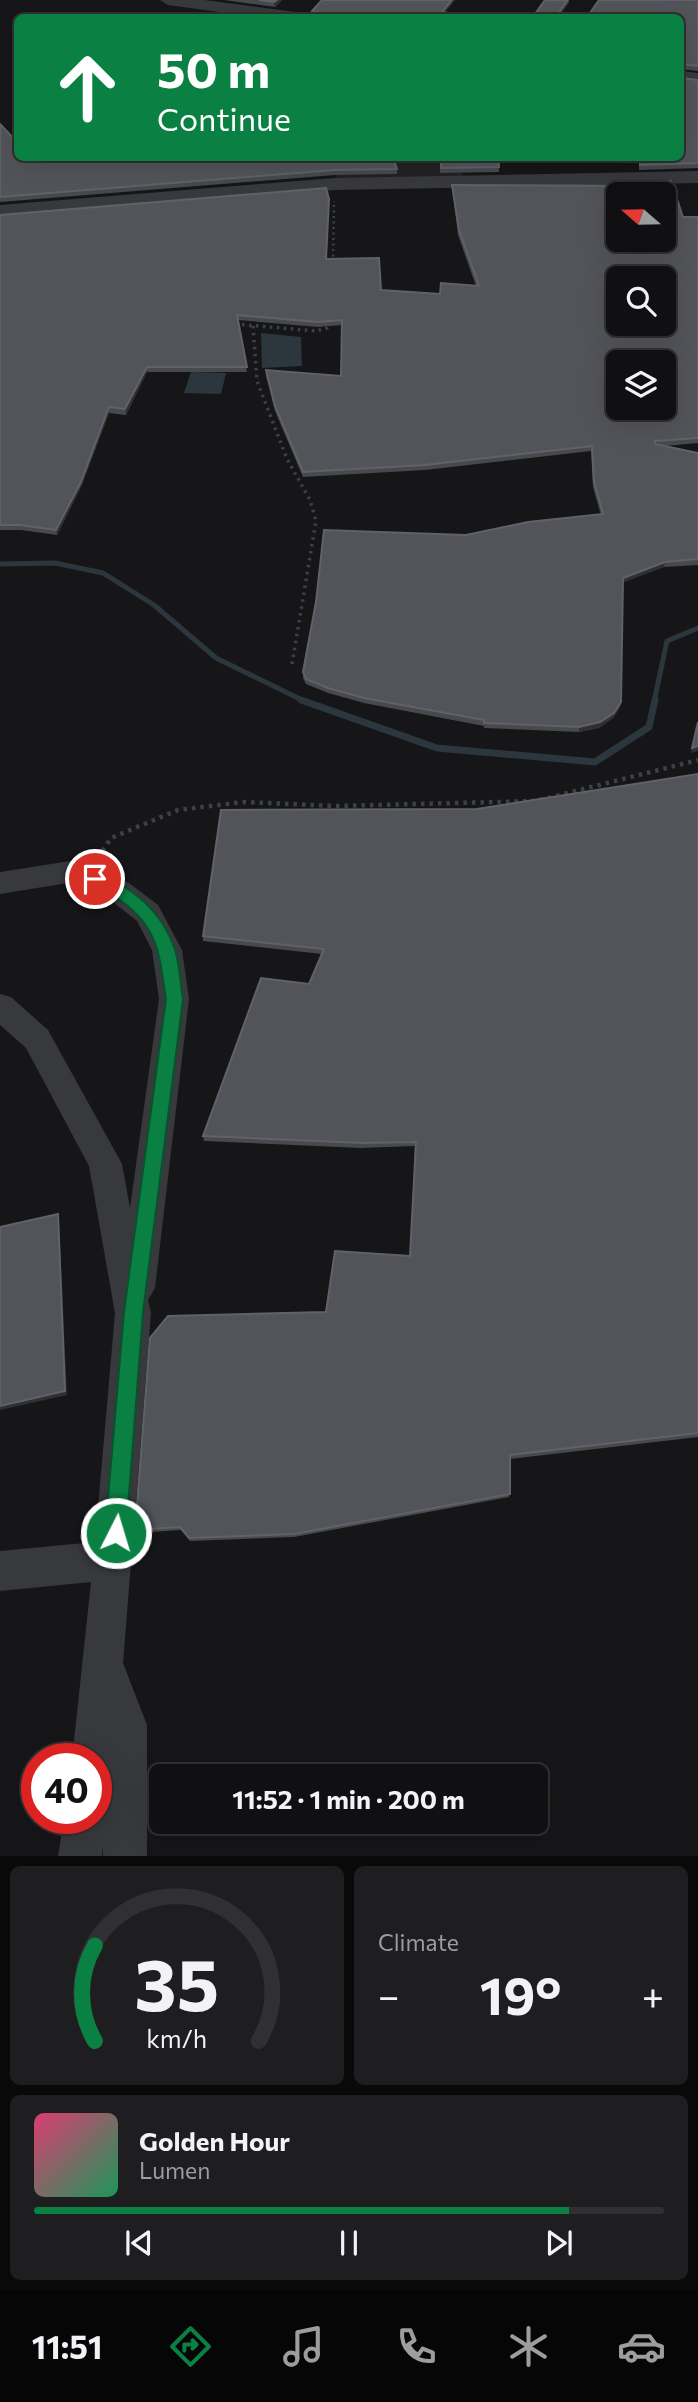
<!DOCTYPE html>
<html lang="en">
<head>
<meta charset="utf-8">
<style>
  body { margin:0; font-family:Commissioner,sans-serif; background:#1e1e20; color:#f1f3f6; height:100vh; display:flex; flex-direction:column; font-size:26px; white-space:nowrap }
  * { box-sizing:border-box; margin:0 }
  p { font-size:23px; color:#9c9d9f }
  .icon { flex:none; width:38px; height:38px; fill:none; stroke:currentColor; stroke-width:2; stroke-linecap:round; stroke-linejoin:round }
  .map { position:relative; height:1856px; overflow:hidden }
  .side { display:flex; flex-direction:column; gap:10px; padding:10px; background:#09090a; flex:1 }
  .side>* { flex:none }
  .guide { position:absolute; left:14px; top:14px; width:670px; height:147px; border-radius:10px; box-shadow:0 7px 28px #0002,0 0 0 2px #303032; background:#0b8043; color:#fff; overflow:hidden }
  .needle { width:46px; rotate:290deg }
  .fabs { position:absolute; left:606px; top:182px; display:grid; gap:14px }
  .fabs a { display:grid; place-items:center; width:70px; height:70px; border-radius:10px; background:#101012; box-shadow:0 7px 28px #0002,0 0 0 2px #303032; font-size:35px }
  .speed { position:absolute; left:21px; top:1743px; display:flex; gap:14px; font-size:35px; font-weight:700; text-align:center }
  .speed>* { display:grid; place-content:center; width:91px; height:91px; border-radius:50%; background:#101012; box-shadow:0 7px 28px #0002,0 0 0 2px #303032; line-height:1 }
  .speed .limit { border:10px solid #d22; background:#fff; color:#111 }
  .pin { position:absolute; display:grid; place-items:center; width:60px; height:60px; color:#fff; margin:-30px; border:4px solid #fff; border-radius:50%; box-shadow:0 2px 7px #0007 }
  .me { position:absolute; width:77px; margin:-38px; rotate:5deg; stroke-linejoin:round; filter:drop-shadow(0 0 5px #0008) }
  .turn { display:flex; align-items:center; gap:24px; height:147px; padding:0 28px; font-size:32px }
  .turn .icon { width:91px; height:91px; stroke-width:2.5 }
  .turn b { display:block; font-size:49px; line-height:60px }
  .big { font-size:52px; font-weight:700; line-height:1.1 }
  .side .card { flex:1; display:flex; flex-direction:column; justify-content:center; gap:10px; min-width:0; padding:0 24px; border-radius:10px; background:#1e1e20 }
  .side .dial { align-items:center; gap:0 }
  .dial svg { height:182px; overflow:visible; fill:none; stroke:#303032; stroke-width:7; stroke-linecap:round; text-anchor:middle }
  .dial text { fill:#f1f3f6; stroke:none }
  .song { display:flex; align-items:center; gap:21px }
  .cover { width:84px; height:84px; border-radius:10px; background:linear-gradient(135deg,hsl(340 70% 55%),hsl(150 70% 35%)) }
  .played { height:7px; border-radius:4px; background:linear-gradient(90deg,#0b8043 85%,#303032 85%) }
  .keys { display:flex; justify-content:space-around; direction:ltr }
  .heat { display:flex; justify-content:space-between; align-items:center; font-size:38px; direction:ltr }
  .side .tiles { flex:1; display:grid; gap:10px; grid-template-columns:1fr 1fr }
  .card:last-child { grid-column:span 2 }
  .trip { position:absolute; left:149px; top:1764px; width:399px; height:70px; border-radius:10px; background:#101012; box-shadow:0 7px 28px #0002,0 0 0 2px #303032; font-weight:700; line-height:70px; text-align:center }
  .tabs { display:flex; height:112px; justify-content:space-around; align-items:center; background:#060607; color:#9c9d9f }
  .tabs .icon { width:49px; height:49px }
  .tabs .active { color:#0b8043 }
  .tabs b { font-size:32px; color:#f1f3f6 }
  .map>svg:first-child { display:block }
</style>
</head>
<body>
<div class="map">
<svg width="698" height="1856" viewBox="0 0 698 1856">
  <rect width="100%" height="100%" fill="#161618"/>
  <path fill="#222225" d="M330 158H461L463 177 337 179Z"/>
  <path fill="#2b373d" d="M261 333 301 337 302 366 262 368Z
    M191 372 226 373 221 394 184 393Z"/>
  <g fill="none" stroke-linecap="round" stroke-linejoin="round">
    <path stroke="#2b373d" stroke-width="5" d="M0 564 55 563 103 573 154 605 216 658 306 702
      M654 702 667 641 698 628"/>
    <path stroke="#2b373d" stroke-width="7" d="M301 700 437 748 595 762 649 727 655 700"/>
    <path stroke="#3d4044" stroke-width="2.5" stroke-dasharray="2 3.5" stroke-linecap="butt" d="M333 262 334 201"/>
    <path stroke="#3d4044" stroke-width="3.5" stroke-dasharray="2.5 4.5" stroke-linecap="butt" d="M235 324 316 331 327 328 331 323
      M253 326 257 381 287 459 310 500 316 521 292 664"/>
    <path stroke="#3d4044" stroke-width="4.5" stroke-dasharray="3.5 5" stroke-linecap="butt" d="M98 858 111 838 178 810 243 802 336 806 536 801 698 760"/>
    <path fill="#37393d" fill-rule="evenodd" d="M160 0H204L303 13 311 18H263L168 5Z
      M681 71 698 73V83L681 81Z
      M698 171V183L335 190 0 217V205L335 178Z
      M77 860 129 883 158 905 182 950 189 999 155 1288 148 1300 151 1313 123 1663 147 1725V1856H103V1845L102 1856H58L64 1818H96V1801L101 1803 104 1810V1775L96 1779V1759H72L91 1582 0 1591V1551L95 1542 115 1313 89 1166 26 1048 0 1025V994L11 997 48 1030 122 1164 130 1208 159 999 152 950 137 921 109 899 74 882 0 894V872Z"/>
  </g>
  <path fill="#47494d" d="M224 0H282L275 7Z
    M455 0 445 12 316 17 313 16 312 11Z
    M698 0V71L681 69V18H590V13Z
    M698 80V168L639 170V158H681Z
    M0 124 15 140 397 169V174L335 175 0 202Z
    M440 158 499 167V172L440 173Z
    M452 185 683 217H698V443L665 446 698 453V565L664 567 622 582 621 702 620 707 613 718 599 728 579 732 484 728V726L364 703 328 693 306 684 303 678V672L466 535 601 515 593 487 591 451 425 470 303 477 275 411 266 376V370L341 376 342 325 318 327 238 320 247 372H147L126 415 109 413 81 487 57 535 21 530H0V215L327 259 381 290 440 294 476 286 458 235Z
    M698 774V1437L510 1459 509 1497 294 1537 190 1541 181 1530 136 1533 135 1530 326 1312 410 1256 415 1146 361 1148 204 1141 203 1136 309 984 322 954 203 941V936L477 809Z"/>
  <path fill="#2f3033" d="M277 0H282L275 7 274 2Z
    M452 0H455L442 16V12Z
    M568 0H569V3L558 18H555Z
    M147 367V372L126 415 125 409Z
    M109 407V413L81 487 57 535 56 530Z
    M665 562 664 567 622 583 623 578Z
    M621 702 620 707 613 718 599 728 579 732V727Z
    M698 746V751L691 753 692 748Z
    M58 1214 59 1219 67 1395 0 1410V1406Z"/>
  <path fill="#525459" stroke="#5f6268" stroke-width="2" fill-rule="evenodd" d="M259 0H277L274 2Z
    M322 0H452L442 12 469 16 468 18H316L319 13 312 11Z
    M545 0H568L555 18H532Z
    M599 0H698V66L681 64V18H620L590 13Z
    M681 78 698 80V163L640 165V158H681Z
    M0 124 15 140H18V158H393L397 169 335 170 0 197Z
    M441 158H498L499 167 441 168Z
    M671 181 683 217H698V438L655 441V444L698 453V559L665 562 623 578 621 702 614 713 600 722 579 727 484 723V720L364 698 328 688 306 679 303 672 316 602 324 530 466 535 528 522 603 514 594 482 592 446 425 465 303 472 275 406 266 370 341 376 342 320 318 322 237 315 247 367H147L125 409 109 407 81 482 56 530 20 525H0V215L326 188 329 199 326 259 379 258 381 290 440 294 441 283 479 286 459 230 452 185 639 186V182ZM618 194H663V240H618ZM618 278H663V324H618ZM618 362H663V408H618Z
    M698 722V746L692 748Z
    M698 774V1433L510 1455V1494L294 1534 189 1538 180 1527 135 1530 150 1338 168 1316 326 1312 335 1251 410 1256 416 1142 361 1143 203 1136 261 978 309 984 324 949 203 936 221 810 477 809Z
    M58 1214 65 1391 0 1406V1227Z"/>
  <path fill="#0b8043" stroke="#07532c" stroke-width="2" d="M95 873C132 885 163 913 175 950 180 965 180 984 183 999L143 1312 126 1533 123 1540 116 1543 108 1540 105 1533 124 1312 166 999C159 952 158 924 114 896 105 891 93 888 87 879Z"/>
</svg>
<div class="fabs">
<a><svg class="needle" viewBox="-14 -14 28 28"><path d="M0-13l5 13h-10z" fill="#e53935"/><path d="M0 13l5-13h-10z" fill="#9c9d9f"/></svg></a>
<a><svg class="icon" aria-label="search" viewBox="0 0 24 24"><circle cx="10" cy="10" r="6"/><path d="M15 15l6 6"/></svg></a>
<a><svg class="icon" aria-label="layers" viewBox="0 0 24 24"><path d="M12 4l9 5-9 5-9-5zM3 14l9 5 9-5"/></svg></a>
</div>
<div class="speed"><div class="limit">40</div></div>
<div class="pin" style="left:95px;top:879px;background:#d93025"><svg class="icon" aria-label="arrive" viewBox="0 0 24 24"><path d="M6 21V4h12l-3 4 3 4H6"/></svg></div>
<svg class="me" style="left:116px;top:1533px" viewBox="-20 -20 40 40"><circle r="17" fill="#0b8043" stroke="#fff" stroke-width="3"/><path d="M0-11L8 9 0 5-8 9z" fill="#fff"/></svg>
<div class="trip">11:52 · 1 min · 200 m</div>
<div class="guide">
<div class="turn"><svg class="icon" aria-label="ahead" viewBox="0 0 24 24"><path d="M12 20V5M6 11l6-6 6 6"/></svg><div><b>50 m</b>Continue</div></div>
</div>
</div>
<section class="side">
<div class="tiles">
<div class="card dial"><svg viewBox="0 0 100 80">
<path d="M14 69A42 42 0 1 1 86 69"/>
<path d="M14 69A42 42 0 0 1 14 27" stroke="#0b8043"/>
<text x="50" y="56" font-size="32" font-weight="700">35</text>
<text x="50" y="72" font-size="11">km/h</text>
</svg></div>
<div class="card"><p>Climate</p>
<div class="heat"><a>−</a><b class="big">19°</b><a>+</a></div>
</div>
<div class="card">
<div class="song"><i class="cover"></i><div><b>Golden Hour</b><p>Lumen</p></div></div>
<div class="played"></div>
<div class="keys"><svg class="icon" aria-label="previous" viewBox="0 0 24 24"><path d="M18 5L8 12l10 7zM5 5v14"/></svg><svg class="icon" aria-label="pause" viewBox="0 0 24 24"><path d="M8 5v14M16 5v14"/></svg><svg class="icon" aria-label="next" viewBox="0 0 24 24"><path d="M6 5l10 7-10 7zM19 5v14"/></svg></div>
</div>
</div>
</section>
<nav class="tabs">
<b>11:51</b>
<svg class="icon active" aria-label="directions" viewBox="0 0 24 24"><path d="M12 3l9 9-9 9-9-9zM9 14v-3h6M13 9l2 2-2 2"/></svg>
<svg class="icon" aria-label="music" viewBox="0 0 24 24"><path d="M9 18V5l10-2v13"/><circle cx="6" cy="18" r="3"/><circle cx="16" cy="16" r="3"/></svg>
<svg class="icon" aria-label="phone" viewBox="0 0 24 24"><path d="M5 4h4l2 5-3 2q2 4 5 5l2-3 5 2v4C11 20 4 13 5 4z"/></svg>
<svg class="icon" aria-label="climate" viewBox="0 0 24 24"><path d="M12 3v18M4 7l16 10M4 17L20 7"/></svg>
<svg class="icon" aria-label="car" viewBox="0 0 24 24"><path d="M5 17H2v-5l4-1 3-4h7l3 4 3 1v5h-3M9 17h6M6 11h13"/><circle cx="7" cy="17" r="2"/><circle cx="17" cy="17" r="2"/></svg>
</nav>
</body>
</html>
